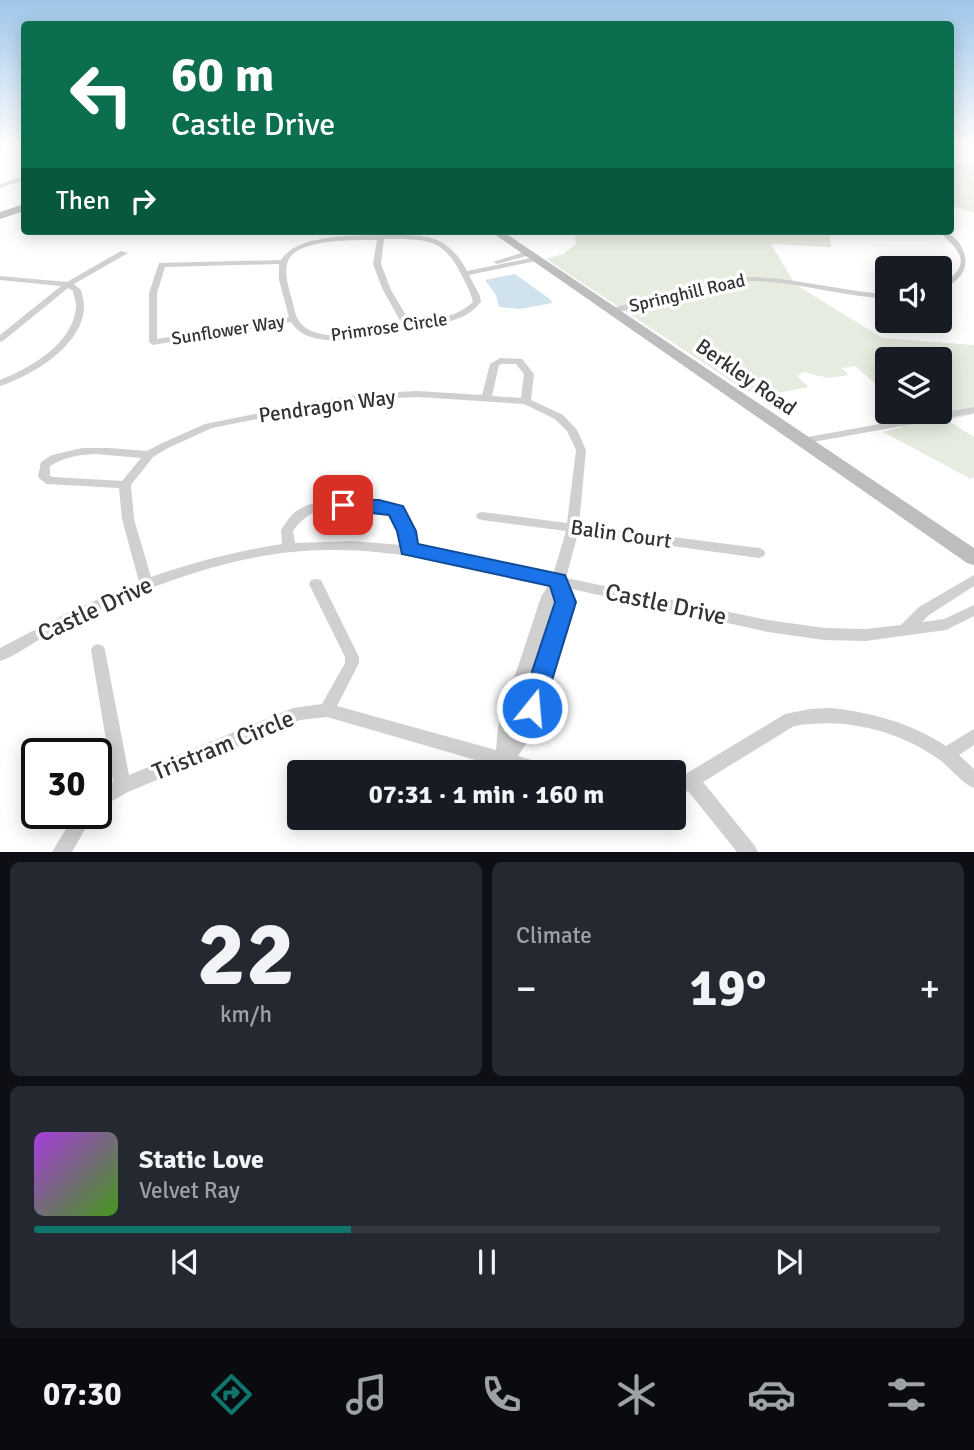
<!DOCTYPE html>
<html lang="en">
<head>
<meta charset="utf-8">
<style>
  body { margin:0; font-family:Signika,sans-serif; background:#242831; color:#f1f3f6; height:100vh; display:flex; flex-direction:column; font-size:26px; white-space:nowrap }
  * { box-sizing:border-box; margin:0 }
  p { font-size:23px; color:#9ea1a6 }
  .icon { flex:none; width:38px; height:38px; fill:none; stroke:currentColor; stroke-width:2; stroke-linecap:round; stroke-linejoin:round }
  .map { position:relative; height:852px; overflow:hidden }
  .drawer { display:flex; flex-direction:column; gap:10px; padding:10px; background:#0d0f14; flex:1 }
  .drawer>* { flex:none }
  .guide { position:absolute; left:21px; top:21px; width:933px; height:214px; border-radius:7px; box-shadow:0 4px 18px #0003; background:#0b6e4f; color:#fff; overflow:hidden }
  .fabs { position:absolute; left:875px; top:256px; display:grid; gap:14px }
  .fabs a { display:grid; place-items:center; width:77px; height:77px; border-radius:7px; background:#171b24; box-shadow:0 4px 18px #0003; font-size:35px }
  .speed { position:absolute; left:21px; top:738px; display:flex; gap:14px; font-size:35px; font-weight:700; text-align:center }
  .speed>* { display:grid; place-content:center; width:91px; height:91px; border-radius:50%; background:#171b24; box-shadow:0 4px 18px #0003; line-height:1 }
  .speed .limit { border:4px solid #111; border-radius:10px; background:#fff; color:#111 }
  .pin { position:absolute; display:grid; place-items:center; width:60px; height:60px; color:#fff; margin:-30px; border-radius:14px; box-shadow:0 4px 10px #0006 }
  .me { position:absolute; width:77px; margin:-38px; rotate:17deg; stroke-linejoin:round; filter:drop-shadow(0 0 5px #0008) }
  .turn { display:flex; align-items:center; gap:24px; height:147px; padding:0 35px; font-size:32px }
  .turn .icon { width:91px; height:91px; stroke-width:2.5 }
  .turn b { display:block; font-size:49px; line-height:60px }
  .then { display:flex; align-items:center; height:66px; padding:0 35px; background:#0003; gap:14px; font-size:26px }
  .big { font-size:52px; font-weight:700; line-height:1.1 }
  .drawer .widget { flex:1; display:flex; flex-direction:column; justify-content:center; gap:10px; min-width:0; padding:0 24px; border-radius:10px; background:#242831 }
  .drawer .dial { align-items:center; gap:0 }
  .dial b { font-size:91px; line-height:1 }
  .song { display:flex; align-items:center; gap:21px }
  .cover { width:84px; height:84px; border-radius:10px; background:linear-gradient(135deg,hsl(280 70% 55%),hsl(100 70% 35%)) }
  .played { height:7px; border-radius:4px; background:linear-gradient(90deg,#0f766e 35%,#363941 35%) }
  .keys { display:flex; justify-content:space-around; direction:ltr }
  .heat { display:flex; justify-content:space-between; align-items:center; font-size:38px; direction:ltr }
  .drawer .tiles { flex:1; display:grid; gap:10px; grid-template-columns:1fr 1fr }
  .widget:last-child { grid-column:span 2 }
  .trip { position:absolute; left:287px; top:760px; width:399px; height:70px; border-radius:7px; background:#171b24; box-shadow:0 4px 18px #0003; font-weight:700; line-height:70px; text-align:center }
  .dock { display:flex; height:112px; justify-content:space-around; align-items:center; background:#090b0e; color:#9ea1a6 }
  .dock .icon { width:49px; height:49px }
  .dock .selected { color:#0f766e }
  .dock b { font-size:32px; color:#f1f3f6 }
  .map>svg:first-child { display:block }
</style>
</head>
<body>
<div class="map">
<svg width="974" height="852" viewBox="0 0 974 852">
  <rect width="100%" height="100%" fill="#fff"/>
  <path fill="#e6ecdf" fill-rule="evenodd" d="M950 162 974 164V213L950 205Z
    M574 231H829L831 247 771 244 795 284 882 338 974 345V414L947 420 974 437V477L971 479 883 432 903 427 875 403 883 390 855 366 842 368 849 375 828 378 804 372 797 376 809 387 772 394 746 391 546 259 563 254 576 244ZM887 359H940V411H887Z"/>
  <path fill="#cfe2ee" d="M515 274 551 300 552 303 520 309 499 307 496 295 485 280Z"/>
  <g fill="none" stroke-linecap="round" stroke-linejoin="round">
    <path fill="#d0d0d0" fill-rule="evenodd" d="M24 176V180L0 188V184Z
      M938 231C946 231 951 234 957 240 974 262 964 281 940 290V285C974 265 961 251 938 231Z
      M386 235C425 235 447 233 467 271L536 257 540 259 536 261 469 275 480 296 481 302C475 309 468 315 459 318 448 323 434 325 422 327 388 334 341 348 308 336 300 333 296 329 291 322L153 345 149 342V293L159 263 281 260C297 233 358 236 386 235ZM384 239C426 239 443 237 462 276 466 284 471 292 473 302 455 318 433 320 411 324L391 290 381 264ZM377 240 373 264 383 290 403 326C376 331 344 340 317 333 310 331 303 327 299 321 295 315 294 307 292 300 288 284 279 262 297 251 317 239 355 240 377 240ZM279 264V280L289 317 157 339V293L165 267Z
      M121 251 128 253 74 284 81 290C82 295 84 301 84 306 84 345 32 376 0 386V380C30 368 73 344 76 307 76 302 74 296 73 291L68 288 3 341 0 342V335L61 286 0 280V276L67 282Z
      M527 251 531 253 530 255 497 264 493 262Z
      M742 277C791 276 838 291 887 294V298C844 297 803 283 759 281 709 280 661 300 613 314L609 311 610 309 686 287Z
      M500 358 522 359 534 374 531 400 563 415 577 430 586 450 579 525 759 548 764 550 765 553 764 556 759 558 578 533 566 578 768 620 824 628 866 629 901 625 919 607 974 575V586L929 615 922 622 944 619 974 605V616L946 630 866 641 824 640 768 632 567 588 572 602 532 735 518 756 551 766 553 772H517L327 717 300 720 128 792 96 810V792L113 782 91 650 93 646 98 644 103 646 105 650 129 775 293 708 322 704 345 663V657L309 584 311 580 316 579 321 580 359 657V663L337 706 496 750 498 727 541 597 549 584C477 569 403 549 329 550 258 550 189 572 123 599 96 610 69 624 42 638 28 646 15 656 0 661V648L71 611 139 582 122 519 119 488 46 484 38 477 41 462 52 455 82 448H109L147 451 160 444 205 424 328 399 374 393 418 391 482 395 490 364ZM502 364H516L524 374 521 398 492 396 499 365ZM418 397 524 404 555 419 567 431 576 450 567 523 482 512 478 513 476 516 478 519 482 520 566 531 553 575 415 547 413 531 400 507C373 500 319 493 295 512 289 517 285 524 281 530L282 544C237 551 194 562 151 577L134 519 131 485 153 457 168 448 212 428 328 405 374 399ZM95 454 141 458 122 481 53 477 50 476V466C65 457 78 455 95 454ZM348 508 392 513 401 531 402 545 352 541 295 543 293 531C309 509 323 509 348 508ZM556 595 558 602 517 731 514 736V727Z
      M974 407V413L802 444 797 441 802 438Z
      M830 708C871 712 911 723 946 746L974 729V745L959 755 974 769V788C961 783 952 769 940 760 898 730 845 717 794 726L703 782 755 846 758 852H737L688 791 674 798V781L785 714 810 709Z
      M75 814H94L72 852H52Z"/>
    <path fill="#bdbdbd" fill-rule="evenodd" d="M490 231H502L974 548V565L967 563Z"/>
    <path fill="#ababab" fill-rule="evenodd" d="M24 204V211L0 219V212Z"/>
  </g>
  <linearGradient id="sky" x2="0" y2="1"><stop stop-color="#9ec6ea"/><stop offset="0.55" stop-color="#fff"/><stop offset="1" stop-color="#fff" stop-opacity="0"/></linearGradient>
  <rect width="974" height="264" fill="url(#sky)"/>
  <path fill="#1a73e8" stroke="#114b97" stroke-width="2" d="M343 499 379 500 403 506 416 531 418 544 565 575 576 602 541 716 532 719 524 716 520 708 555 602 550 586 402 554 397 531 389 515 336 509 334 505 336 501Z"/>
  <g text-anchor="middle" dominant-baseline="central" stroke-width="7" stroke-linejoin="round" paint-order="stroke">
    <g font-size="18" fill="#333" stroke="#fff">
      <text transform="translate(687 293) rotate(-13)">Springhill Road</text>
      <text transform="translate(389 327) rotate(-8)">Primrose Circle</text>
      <text transform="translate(228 330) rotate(-9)">Sunflower Way</text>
    </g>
    <g font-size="21" fill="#333" stroke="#fff">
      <text transform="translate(746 377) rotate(35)">Berkley Road</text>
      <text transform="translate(327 406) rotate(-8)">Pendragon Way</text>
      <text transform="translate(621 534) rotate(8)">Balin Court</text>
    </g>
    <g font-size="24" fill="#333" stroke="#fff">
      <text transform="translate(666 604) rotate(12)">Castle Drive</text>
      <text transform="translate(95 609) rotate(-25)">Castle Drive</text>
      <text transform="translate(223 745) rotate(-22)">Tristram Circle</text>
    </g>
  </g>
</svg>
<div class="fabs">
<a><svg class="icon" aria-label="sound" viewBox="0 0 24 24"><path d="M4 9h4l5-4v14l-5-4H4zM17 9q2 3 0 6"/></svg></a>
<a><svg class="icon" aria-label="layers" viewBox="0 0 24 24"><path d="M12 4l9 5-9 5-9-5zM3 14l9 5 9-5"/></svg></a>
</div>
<div class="speed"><div class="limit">30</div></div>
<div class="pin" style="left:343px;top:505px;background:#d93025"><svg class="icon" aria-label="arrive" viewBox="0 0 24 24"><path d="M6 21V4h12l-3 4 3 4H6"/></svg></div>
<svg class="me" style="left:532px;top:708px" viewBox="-20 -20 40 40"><circle r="17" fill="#1a73e8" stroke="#fff" stroke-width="3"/><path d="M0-11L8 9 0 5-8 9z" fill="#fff"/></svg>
<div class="trip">07:31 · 1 min · 160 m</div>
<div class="guide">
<div class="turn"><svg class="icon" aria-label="left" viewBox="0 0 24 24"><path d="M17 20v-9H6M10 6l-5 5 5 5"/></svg><div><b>60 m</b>Castle Drive</div></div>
<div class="then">Then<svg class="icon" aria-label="right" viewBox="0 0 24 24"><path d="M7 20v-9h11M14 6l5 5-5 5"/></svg></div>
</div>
</div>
<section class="drawer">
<div class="tiles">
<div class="widget dial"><b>22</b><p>km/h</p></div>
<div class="widget"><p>Climate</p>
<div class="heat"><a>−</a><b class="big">19°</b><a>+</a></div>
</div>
<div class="widget">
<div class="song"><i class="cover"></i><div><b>Static Love</b><p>Velvet Ray</p></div></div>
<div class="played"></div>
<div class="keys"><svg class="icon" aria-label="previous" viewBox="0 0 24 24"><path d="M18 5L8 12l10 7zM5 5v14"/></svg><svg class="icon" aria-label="pause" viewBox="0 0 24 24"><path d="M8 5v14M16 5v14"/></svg><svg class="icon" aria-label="next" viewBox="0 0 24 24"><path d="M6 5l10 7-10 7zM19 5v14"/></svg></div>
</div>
</div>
</section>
<nav class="dock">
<b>07:30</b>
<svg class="icon selected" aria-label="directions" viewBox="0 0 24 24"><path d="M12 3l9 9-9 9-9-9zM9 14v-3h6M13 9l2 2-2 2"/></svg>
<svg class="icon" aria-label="music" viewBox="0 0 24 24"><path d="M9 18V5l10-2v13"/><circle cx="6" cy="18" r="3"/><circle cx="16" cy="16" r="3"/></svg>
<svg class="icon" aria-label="phone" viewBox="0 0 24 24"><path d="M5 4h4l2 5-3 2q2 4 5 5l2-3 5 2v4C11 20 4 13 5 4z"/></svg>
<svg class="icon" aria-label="climate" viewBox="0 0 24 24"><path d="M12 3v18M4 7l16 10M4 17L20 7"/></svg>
<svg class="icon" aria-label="car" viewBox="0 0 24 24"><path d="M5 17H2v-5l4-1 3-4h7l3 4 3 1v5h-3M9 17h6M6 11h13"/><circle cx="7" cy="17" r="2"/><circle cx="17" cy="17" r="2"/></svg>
<svg class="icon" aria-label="filters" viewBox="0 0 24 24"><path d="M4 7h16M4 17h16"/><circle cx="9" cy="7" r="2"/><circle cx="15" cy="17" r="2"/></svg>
</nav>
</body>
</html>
